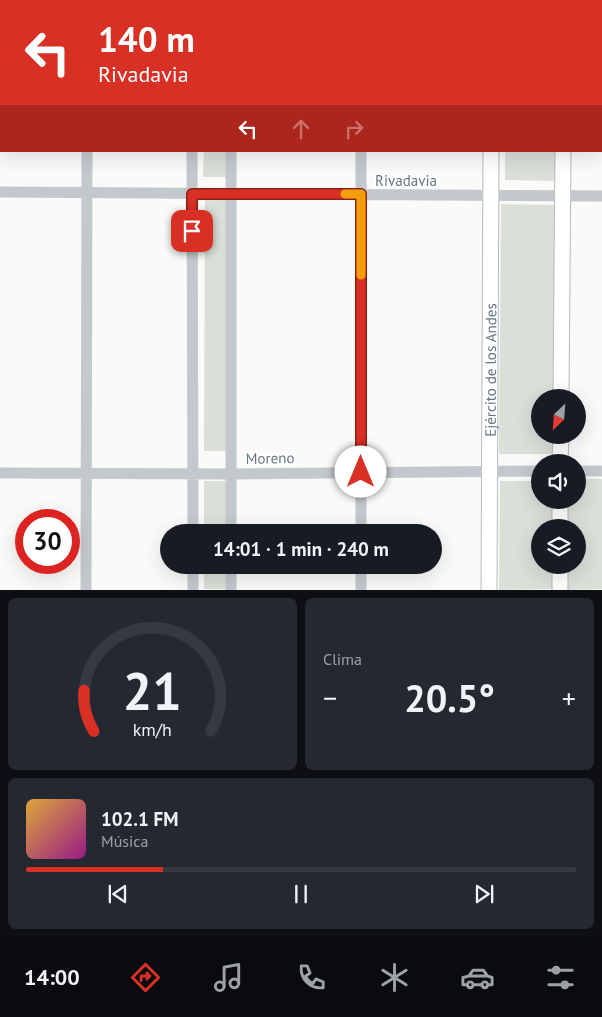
<!DOCTYPE html>
<html lang="es">
<head>
<meta charset="utf-8">
<style>
  body { margin:0; font-family:"PT Sans",sans-serif; background:#242831; color:#f1f3f6; height:100vh; display:flex; flex-direction:column; font-size:19px; white-space:nowrap }
  * { box-sizing:border-box; margin:0 }
  p { font-size:16px; color:#9ea1a6 }
  .icon { flex:none; width:28px; height:28px; fill:none; stroke:currentColor; stroke-width:2; stroke-linecap:round; stroke-linejoin:round }
  .map { position:relative; height:590px; overflow:hidden }
  .side { display:flex; flex-direction:column; gap:8px; padding:8px; background:#0d0f14; flex:1 }
  .side>* { flex:none }
  .hud { position:absolute; left:0px; top:0px; width:602px; height:152px; box-shadow:0 5px 20px #0002; background:#d93025; color:#fff; overflow:hidden }
  .needle { width:32px; rotate:205deg }
  .fabs { position:absolute; left:531px; top:389px; display:grid; gap:10px }
  .fabs a { display:grid; place-items:center; width:55px; height:55px; border-radius:50%; background:#171b24; box-shadow:0 5px 20px #0002; font-size:25px }
  .speed { position:absolute; left:15px; top:509px; display:flex; gap:10px; font-size:25px; font-weight:700; text-align:center }
  .speed>* { display:grid; place-content:center; width:65px; height:65px; border-radius:50%; background:#171b24; box-shadow:0 5px 20px #0002; line-height:1 }
  .speed .limit { border:8px solid #d22; background:#fff; color:#111 }
  .pin { position:absolute; display:grid; place-items:center; width:42px; height:42px; color:#fff; margin:-21px; border-radius:10px; box-shadow:0 2px 8px #0006 }
  .me { position:absolute; width:55px; margin:-28px; rotate:0deg; stroke-linejoin:round; filter:drop-shadow(0 0 4px #0008) }
  .turn { display:flex; align-items:center; gap:18px; height:105px; padding:0 15px; font-size:22px }
  .turn .icon { width:65px; height:65px; stroke-width:2.5 }
  .turn b { display:block; font-size:35px; line-height:42px }
  .lanes { display:flex; align-items:center; height:48px; padding:0 15px; background:#0003; justify-content:center; gap:25px; direction:ltr }
  .lanes .off { opacity:.35 }
  .big { font-size:38px; font-weight:700; line-height:1.1 }
  .side .card { flex:1; display:flex; flex-direction:column; justify-content:center; gap:8px; min-width:0; padding:0 18px; border-radius:8px; background:#242831 }
  .side .dial { align-items:center; gap:0 }
  .dial svg { height:130px; overflow:visible; fill:none; stroke:#363941; stroke-width:7; stroke-linecap:round; text-anchor:middle }
  .dial text { fill:#f1f3f6; stroke:none }
  .song { display:flex; align-items:center; gap:15px }
  .cover { width:60px; height:60px; border-radius:8px; background:linear-gradient(135deg,hsl(40 70% 55%),hsl(310 70% 35%)) }
  .played { height:5px; border-radius:2px; background:linear-gradient(90deg,#d93025 25%,#363941 25%) }
  .keys { display:flex; justify-content:space-around; direction:ltr }
  .heat { display:flex; justify-content:space-between; align-items:center; font-size:28px; direction:ltr }
  .side .tiles { flex:1; display:grid; gap:8px; grid-template-columns:1fr 1fr }
  .card:last-child { grid-column:span 2 }
  .trip { position:absolute; left:160px; top:524px; width:282px; height:50px; border-radius:25px; background:#171b24; box-shadow:0 5px 20px #0002; font-weight:700; line-height:50px; text-align:center }
  .menu { display:flex; height:80px; justify-content:space-around; align-items:center; background:#090b0e; color:#9ea1a6 }
  .menu .icon { width:35px; height:35px }
  .menu .selected { color:#d93025 }
  .menu b { font-size:22px; color:#f1f3f6 }
  .map>svg:first-child { display:block }
</style>
</head>
<body>
<div class="map">
<svg width="602" height="590" viewBox="0 0 602 590">
  <rect width="100%" height="100%" fill="#fafaf8"/>
  <path fill="#dadfd7" d="M204 151H226V177H203Z
    M505 151H559V181L505 180Z
    M205 198H227V451H204Z
    M501 204 556 205 554 397 540 398V435H553V454H499Z
    M578 478 602 479V589L566 590V565H578V528L566 527V500H578Z
    M204 481H226V532H204Z
    M500 481H540V500H554V527L540 528V565H553V589L499 590Z
    M204 565H226V589H204Z"/>
  <g fill="none" stroke-linecap="round" stroke-linejoin="round">
    <g stroke="#b3babf" stroke-width="17">
      <g id="secondary">
        <path d="M492 1V0"/>
        <path d="M564 1V0"/>
        <path d="M561 398 563 151"/>
        <path d="M560 462 561 435"/>
        <path d="M560 500V528"/>
        <path d="M560 565V590"/>
        <path id="s1" d="M489 590 491 151"/>
      </g>
    </g>
    <path stroke="#c3c8cc" stroke-width="11" d="M192 0V1
      M359 0V1
      M87 1V0
      M232 1V0
      M192 151 193 532
      M231 151V532
      M361 151V532
      M0 192 602 196
      M578 471H602
      M0 473 231 474 540 471
      M193 565V590
      M231 565V590
      M86 590 87 151
      M361 590V565"/>
    <use href="#secondary" stroke="#fff" stroke-width="15"/>
  </g>
  <g fill="none" stroke-linecap="round" stroke-linejoin="round">
    <g stroke="#8d1f18" stroke-width="12">
      <path id="route" d="M192 231V194H361V472"/>
    </g>
    <use href="#route" stroke="#d93025" stroke-width="9"/>
    <path stroke="#f59e0b" stroke-width="9" d="M345 194H361V275"/>
  </g>
  <g text-anchor="middle" dominant-baseline="central" stroke-width="5" stroke-linejoin="round" paint-order="stroke">
    <g font-size="15" fill="#657683" stroke="#fff">
      <text x="406" y="180">Rivadavia</text>
      <text stroke="none"><textPath href="#s1" startOffset="220">Ejército de los Andes</textPath></text>
      <text transform="translate(270 458) rotate(-1)">Moreno</text>
    </g>
  </g>
</svg>
<div class="fabs">
<a><svg class="needle" viewBox="-14 -14 28 28"><path d="M0-13l5 13h-10z" fill="#e53935"/><path d="M0 13l5-13h-10z" fill="#9ea1a6"/></svg></a>
<a><svg class="icon" aria-label="sound" viewBox="0 0 24 24"><path d="M4 9h4l5-4v14l-5-4H4zM17 9q2 3 0 6"/></svg></a>
<a><svg class="icon" aria-label="layers" viewBox="0 0 24 24"><path d="M12 4l9 5-9 5-9-5zM3 14l9 5 9-5"/></svg></a>
</div>
<div class="speed"><div class="limit">30</div></div>
<div class="pin" style="left:192px;top:231px;background:#d93025"><svg class="icon" aria-label="arrive" viewBox="0 0 24 24"><path d="M6 21V4h12l-3 4 3 4H6"/></svg></div>
<svg class="me" style="left:361px;top:472px" viewBox="-20 -20 40 40"><circle r="19" fill="#fff"/><path d="M0-13L10 11 0 6-10 11z" fill="#d93025"/></svg>
<div class="trip">14:01 · 1 min · 240 m</div>
<div class="hud">
<div class="turn"><svg class="icon" aria-label="left" viewBox="0 0 24 24"><path d="M17 20v-9H6M10 6l-5 5 5 5"/></svg><div><b>140 m</b>Rivadavia</div></div>
<div class="lanes"><svg class="icon" aria-label="left" viewBox="0 0 24 24"><path d="M17 20v-9H6M10 6l-5 5 5 5"/></svg><svg class="icon off" aria-label="ahead" viewBox="0 0 24 24"><path d="M12 20V5M6 11l6-6 6 6"/></svg><svg class="icon off" aria-label="right" viewBox="0 0 24 24"><path d="M7 20v-9h11M14 6l5 5-5 5"/></svg></div>
</div>
</div>
<section class="side">
<div class="tiles">
<div class="card dial"><svg viewBox="0 0 100 80">
<path d="M14 69A42 42 0 1 1 86 69"/>
<path d="M14 69A42 42 0 0 1 8 44" stroke="#d93025"/>
<text x="50" y="56" font-size="32" font-weight="700">21</text>
<text x="50" y="72" font-size="11">km/h</text>
</svg></div>
<div class="card"><p>Clima</p>
<div class="heat"><a>−</a><b class="big">20.5°</b><a>+</a></div>
</div>
<div class="card">
<div class="song"><i class="cover"></i><div><b>102.1 FM</b><p>Música</p></div></div>
<div class="played"></div>
<div class="keys"><svg class="icon" aria-label="previous" viewBox="0 0 24 24"><path d="M18 5L8 12l10 7zM5 5v14"/></svg><svg class="icon" aria-label="pause" viewBox="0 0 24 24"><path d="M8 5v14M16 5v14"/></svg><svg class="icon" aria-label="next" viewBox="0 0 24 24"><path d="M6 5l10 7-10 7zM19 5v14"/></svg></div>
</div>
</div>
</section>
<nav class="menu">
<b>14:00</b>
<svg class="icon selected" aria-label="directions" viewBox="0 0 24 24"><path d="M12 3l9 9-9 9-9-9zM9 14v-3h6M13 9l2 2-2 2"/></svg>
<svg class="icon" aria-label="music" viewBox="0 0 24 24"><path d="M9 18V5l10-2v13"/><circle cx="6" cy="18" r="3"/><circle cx="16" cy="16" r="3"/></svg>
<svg class="icon" aria-label="phone" viewBox="0 0 24 24"><path d="M5 4h4l2 5-3 2q2 4 5 5l2-3 5 2v4C11 20 4 13 5 4z"/></svg>
<svg class="icon" aria-label="climate" viewBox="0 0 24 24"><path d="M12 3v18M4 7l16 10M4 17L20 7"/></svg>
<svg class="icon" aria-label="car" viewBox="0 0 24 24"><path d="M5 17H2v-5l4-1 3-4h7l3 4 3 1v5h-3M9 17h6M6 11h13"/><circle cx="7" cy="17" r="2"/><circle cx="17" cy="17" r="2"/></svg>
<svg class="icon" aria-label="filters" viewBox="0 0 24 24"><path d="M4 7h16M4 17h16"/><circle cx="9" cy="7" r="2"/><circle cx="15" cy="17" r="2"/></svg>
</nav>
</body>
</html>
